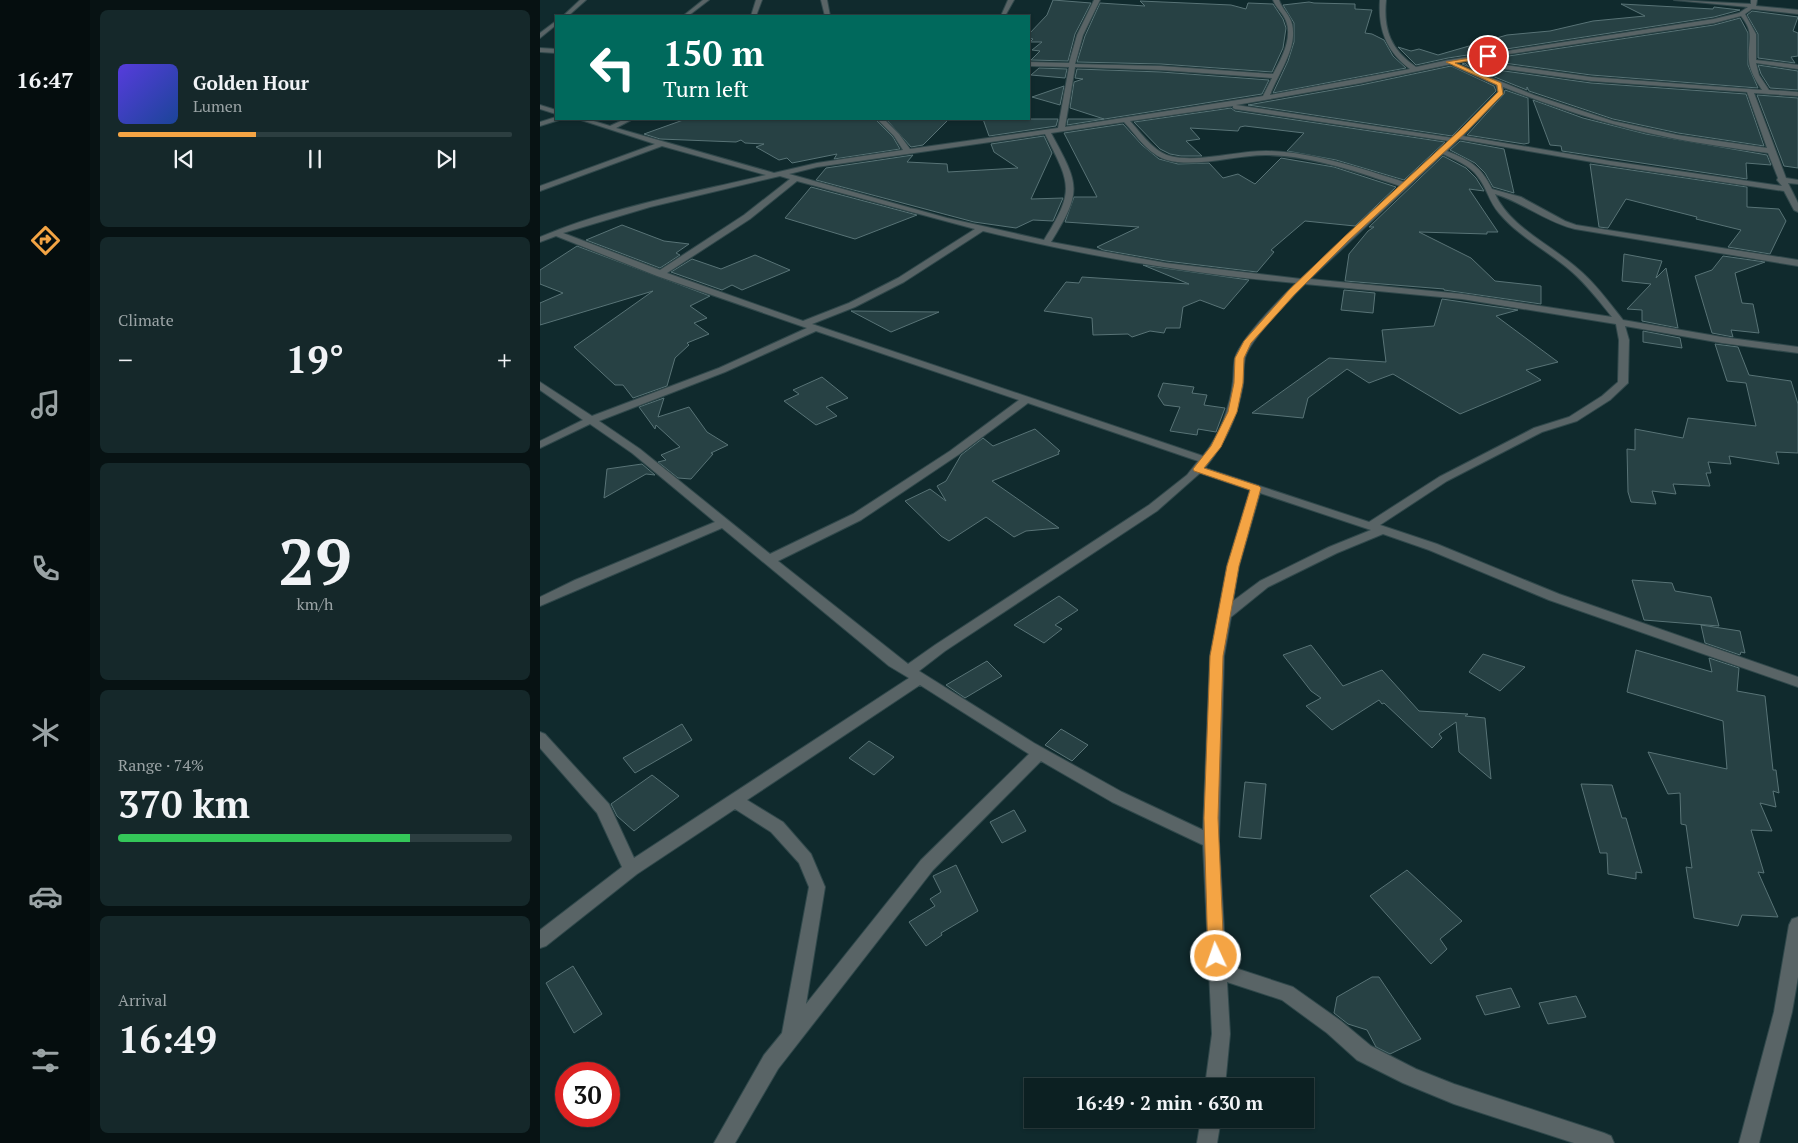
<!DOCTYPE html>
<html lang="en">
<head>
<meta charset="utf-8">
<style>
  body { margin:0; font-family:"PT Serif",serif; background:#15282a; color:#f1f3f6; height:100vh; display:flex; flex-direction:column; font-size:19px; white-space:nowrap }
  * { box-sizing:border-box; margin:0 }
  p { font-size:16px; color:#9aa3a5 }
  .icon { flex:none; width:28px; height:28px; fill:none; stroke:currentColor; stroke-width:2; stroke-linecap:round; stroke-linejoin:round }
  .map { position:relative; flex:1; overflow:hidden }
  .sheet { display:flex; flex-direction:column; gap:10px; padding:10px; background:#071213; width:450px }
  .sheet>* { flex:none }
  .hud { position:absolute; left:15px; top:15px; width:475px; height:105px; border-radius:0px; box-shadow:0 1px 4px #0004,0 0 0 1px #2c3e40; background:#00695c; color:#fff; overflow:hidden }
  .speed { position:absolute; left:15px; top:1062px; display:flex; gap:10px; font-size:25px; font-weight:700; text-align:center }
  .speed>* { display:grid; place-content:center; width:65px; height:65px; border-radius:50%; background:#0c2022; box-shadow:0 1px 4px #0004,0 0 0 1px #2c3e40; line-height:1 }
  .speed .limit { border:8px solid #d22; background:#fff; color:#111 }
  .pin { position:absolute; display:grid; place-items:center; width:42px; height:42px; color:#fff; margin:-21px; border:2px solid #fff; border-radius:50%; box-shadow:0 1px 5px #0007 }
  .me { position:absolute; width:55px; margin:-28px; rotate:357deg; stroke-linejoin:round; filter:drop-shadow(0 0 4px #0008) }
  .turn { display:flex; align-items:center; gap:18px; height:105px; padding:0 25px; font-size:22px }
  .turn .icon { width:65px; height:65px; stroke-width:2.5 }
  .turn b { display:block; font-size:35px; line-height:42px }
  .big { font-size:38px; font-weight:600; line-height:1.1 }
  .sheet .tile { flex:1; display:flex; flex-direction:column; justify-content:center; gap:8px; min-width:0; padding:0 18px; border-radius:8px; background:#15282a }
  .sheet .dial { align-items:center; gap:0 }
  .dial b { font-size:65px; line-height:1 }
  .song { display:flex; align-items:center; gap:15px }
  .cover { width:60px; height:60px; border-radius:8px; background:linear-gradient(135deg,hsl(250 70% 55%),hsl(220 70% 35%)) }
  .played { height:5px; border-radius:2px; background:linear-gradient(90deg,#f4a444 35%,#2c3e40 35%) }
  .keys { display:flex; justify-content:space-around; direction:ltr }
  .heat { display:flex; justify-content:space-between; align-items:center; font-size:28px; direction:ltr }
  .charge { height:8px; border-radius:4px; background:linear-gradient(90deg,#34c759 74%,#2c3e40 0) }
  .trip { position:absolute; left:484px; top:1078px; width:290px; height:50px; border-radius:0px; background:#0c2022; box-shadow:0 1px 4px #0004,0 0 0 1px #2c3e40; font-weight:600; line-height:50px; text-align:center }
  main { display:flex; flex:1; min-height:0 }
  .tabs { display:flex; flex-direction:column; width:90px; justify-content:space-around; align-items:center; background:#050d0e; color:#9aa3a5 }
  .tabs .icon { width:35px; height:35px }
  .tabs .selected { color:#f4a444 }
  .tabs b { font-size:22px; color:#f1f3f6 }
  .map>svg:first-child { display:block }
</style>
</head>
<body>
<main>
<nav class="tabs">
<b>16:47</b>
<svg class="icon selected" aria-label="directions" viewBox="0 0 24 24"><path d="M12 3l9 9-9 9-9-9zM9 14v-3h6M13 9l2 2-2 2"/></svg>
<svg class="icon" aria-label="music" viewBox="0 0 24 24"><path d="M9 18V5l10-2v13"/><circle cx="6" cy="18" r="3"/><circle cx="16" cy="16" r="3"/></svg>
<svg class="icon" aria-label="phone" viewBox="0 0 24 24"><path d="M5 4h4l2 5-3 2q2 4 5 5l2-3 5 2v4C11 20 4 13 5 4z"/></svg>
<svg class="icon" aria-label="climate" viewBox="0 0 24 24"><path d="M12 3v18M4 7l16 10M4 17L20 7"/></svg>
<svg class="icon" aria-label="car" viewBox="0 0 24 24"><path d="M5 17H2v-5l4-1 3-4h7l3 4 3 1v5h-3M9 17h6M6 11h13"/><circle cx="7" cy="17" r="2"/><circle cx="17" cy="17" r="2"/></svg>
<svg class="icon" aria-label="filters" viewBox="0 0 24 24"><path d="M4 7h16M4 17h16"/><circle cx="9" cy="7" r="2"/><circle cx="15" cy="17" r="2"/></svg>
</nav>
<section class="sheet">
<div class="tile">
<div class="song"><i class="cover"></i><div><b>Golden Hour</b><p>Lumen</p></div></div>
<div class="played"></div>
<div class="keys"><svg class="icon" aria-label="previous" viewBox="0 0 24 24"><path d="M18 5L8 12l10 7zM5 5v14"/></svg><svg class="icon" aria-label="pause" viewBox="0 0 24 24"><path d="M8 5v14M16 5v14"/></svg><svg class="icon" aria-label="next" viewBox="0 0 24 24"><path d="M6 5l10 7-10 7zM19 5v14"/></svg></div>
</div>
<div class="tile"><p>Climate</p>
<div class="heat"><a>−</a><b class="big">19°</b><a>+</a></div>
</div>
<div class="tile dial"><b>29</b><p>km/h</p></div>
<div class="tile"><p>Range · 74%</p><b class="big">370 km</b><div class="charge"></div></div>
<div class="tile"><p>Arrival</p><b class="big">16:49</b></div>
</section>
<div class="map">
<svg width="1258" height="1143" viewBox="0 0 1258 1143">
  <rect width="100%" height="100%" fill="#102a2d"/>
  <path fill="#274144" stroke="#587376" d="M513 0 551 3 535 34 528 61 491 60 500 51 492 50 502 42H490L493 39 489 38V34L507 15Z
    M600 1 691 5 706 9 708 3 733 4 743 19 746 28 743 48 732 72 621 64 537 62 545 36 560 3 605 6Z
    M769 2 774 3 815 4V9L832 10 825 33 832 34 844 40 853 56 866 68 733 93 748 61 754 42V23L743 5Z
    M1081 4 1173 9 1174 7 1200 10 1174 17 908 58 876 65 858 47 871 51 879 49 898 55 967 35 1010 31 1053 21 1105 16Z
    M1212 11 1258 17 1253 31 1258 33V56L1251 57 1255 63 1218 58V34L1207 15Z
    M1200 18 1208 33V65L1218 88 1051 75 942 60 1174 25Z
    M925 63 928 66 1051 83 1206 94 1224 146 1138 133 1073 119 989 91 987 87V90L922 64Z
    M1218 65 1258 71V90L1230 88 1221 74Z
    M911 66 954 86 956 91 912 136 708 105 821 85Z
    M499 68 527 69 525 78 491 75Z
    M537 69 621 72 729 80 722 94 527 125 528 119H564L530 108 534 82 543 79 535 78Z
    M524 86 520 105 492 97Z
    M965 90 988 98 989 143 984 144 927 135 964 94Z
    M1217 95 1258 98V168L1244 166Z
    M993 100 1043 118 1106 134 1227 155 1231 165 1206 163 1207 179 1022 151 1021 146 1010 145Z
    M691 108 695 111 905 142 864 180 796 160 747 151 764 133 705 126 700 127 698 131 650 128 660 139 646 141 662 156H641L630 154 620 149 594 122Z
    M146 119H335L353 137 360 149 294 159 297 154 252 163 247 158 239 160 216 147 224 144 205 143 201 140 196 142 120 139 104 134Z
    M346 119H409L383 145 371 147Z
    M443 119H518L516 126 449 136Z
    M583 124 602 145 619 159 638 164 669 163 683 178 698 174 715 184 741 158 794 167 856 187 815 226 765 221 731 250 734 252 717 272 626 261 563 250 557 247 599 227 525 222 534 197H557L524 133Z
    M504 136 512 153 491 199 523 198 513 221 493 220 476 228 434 222 276 180 286 168 373 155 367 162 407 164 408 172 478 168 454 152 451 144Z
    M920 141 964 149 974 193 953 187 945 173 935 163 910 150Z
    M903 156 926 168 936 178 944 191 929 189 958 232H947V234L879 232 931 258 955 281 1001 286V304L904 290V289L805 281 809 254 828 231 834 227H829Z
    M1050 164 1207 187V207L1239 209 1246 221 1230 254 1188 247 1201 230 1156 219 1157 217 1086 199 1068 228 1059 227Z
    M271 187 377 215 315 239 245 218Z
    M82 225 124 241 149 244 136 253 140 255 120 268 46 240Z
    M37 246 170 296 150 306 167 318 154 323 169 334 147 343 149 345 135 358 127 386 93 398 83 385H75L34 347 113 291 0 325V303L23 293 0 284V270Z
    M1084 254 1122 261 1116 278 1126 268 1138 328 1102 321V310L1087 309 1111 284 1082 281Z
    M215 255 250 270 202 290 192 285 182 290 131 272 152 259 181 269Z
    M1183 256 1225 262 1195 273 1202 303 1213 304 1219 333 1191 330 1193 337 1172 333 1155 276 1172 270Z
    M603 265 709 280 684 309 660 300 643 307 640 328H626L624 333 610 331 592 337 588 334 553 335 552 318 504 311 526 282 539 283 542 277 649 284Z
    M804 290 835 293 833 313 801 310Z
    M902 299 978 310 956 316 1018 362 986 370 1001 380 920 414 853 374 829 383 807 369 768 398 763 418 712 413 789 358 846 362 842 330 894 326Z
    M311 311 399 312 351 332Z
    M1103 331 1140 338 1142 348 1103 342Z
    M1175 344 1198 347 1209 375 1251 381 1258 404V453L1236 452 1239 464 1189 456 1191 464 1168 462 1171 473H1166L1170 486 1133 484 1136 494 1112 491 1116 504 1091 502 1088 492 1087 449 1095 450V429L1143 438 1148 418 1216 426 1206 383 1187 381Z
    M282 377 308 398 286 407 297 416 276 425 244 401 259 394 253 390Z
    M623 383 654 387 652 393 667 395 664 405 685 408 676 432 658 429 657 435 630 431 640 407 624 405 618 396Z
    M124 398 118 417 149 407 167 432 188 445 171 453 173 454 151 479 138 478 118 462 126 460 121 455 140 447 116 425 115 429 99 407Z
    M495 429 520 451 518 452 519 454 452 481 519 528 486 531 474 537 446 517 409 541 401 536 365 501 390 489 406 501 397 486 406 481 421 455 443 438 453 446Z
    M102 464 115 475 106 474 64 498 67 469Z
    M1092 580 1132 583 1135 591 1171 597 1179 626 1104 620Z
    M519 596 538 610 515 625 522 629 504 643 474 625Z
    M1161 625 1200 631 1205 653 1201 652 1200 655 1165 643Z
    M771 645 803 686 842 670 879 711 928 714 925 716 945 718 951 779 919 752 916 722 899 734 902 738 892 748 844 703 842 704 839 700 792 730 766 706 781 698 771 691 743 655Z
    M1096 650 1172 672 1169 658 1199 668 1197 691 1225 696 1233 770H1236L1239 793 1233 791 1236 807 1220 803 1232 831 1211 830 1224 873 1218 872 1238 917 1202 915 1198 926 1154 918 1146 867 1152 868 1146 825 1141 824 1140 793 1128 794 1108 752 1187 769 1183 721 1087 692Z
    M943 654 985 667 960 691 929 672Z
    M447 661 462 676 425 698 406 685Z
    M142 724 152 740 95 773 83 758Z
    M521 729 548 745 532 761 505 745Z
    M329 741 354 757 334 775 309 758Z
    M112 775 139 796 94 831 77 816 71 804Z
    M705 782 726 784 721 839 699 837Z
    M1041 784 1072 785 1082 818H1086L1102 873 1096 872V879L1068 874 1067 853H1060Z
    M474 810 486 831 462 843 450 822Z
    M416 865 438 911 401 933 402 935 386 946 369 922 395 906 390 899 401 892 393 876Z
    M867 870 922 921 900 939 907 949 891 964 830 896Z
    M33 966 62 1014 34 1033 6 983Z
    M832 977H839L881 1039 850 1054 836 1047 827 1030 808 1024 794 1013 797 997Z
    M971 988 980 1007 945 1015 936 996Z
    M1036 996 1046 1017 1008 1024 999 1003Z"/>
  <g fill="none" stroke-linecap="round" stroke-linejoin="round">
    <g stroke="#30484b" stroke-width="2">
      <path id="minor" d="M40 0H46L28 16H23Z
        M163 0H169L148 16H143Z
        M216 0H222L216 16H211Z
        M281 0H287L290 16H285Z
        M468 0H474L465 16H461Z
        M554 0H560L543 35 535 64 621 66 733 74C741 59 753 38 746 21 743 13 736 8 733 0H739C742 9 750 15 752 24 758 47 738 74 730 95L870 69C846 51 838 29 840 0H846C843 30 851 50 876 67L908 60 1174 19 1199 13 1208 7 1134 0 1211 4V0H1217L1216 6 1258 10V14L1212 9 1205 14 1216 34V60L1258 65V69L1216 63 1219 75 1229 90 1258 92V96L1214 93 1246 178 1258 180V184L1248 183 1258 203V212L1254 210 1244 191 1070 165 919 139 907 151C929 160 941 166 952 189L981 197 1025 221 1036 225 1258 260V266L1035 229C1006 222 984 203 955 194 970 227 1011 245 1037 268 1055 283 1068 301 1083 320L1182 337 1258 347V353L1182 343 1085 326 1089 340 1088 383 1070 400 1037 421 1002 432 907 481 840 525 897 544 1019 594 1258 677V687L1009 600 889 550 843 534 797 553 728 587 691 617 684 656 679 841 686 965 753 987 801 1021 831 1046 876 1069 914 1084 1064 1133 1071 1136 1074 1143H1034L914 1104 863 1083 817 1060 787 1033 742 1000 687 982 690 1034 685 1086H665L672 1034 663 845 572 802 501 761 393 870 238 1069 195 1143H174L224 1055 242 1033 269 887 259 863 231 832 195 809 97 874 6 946 0 948V930L82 867 57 813 0 748V732L5 734 69 804 94 858 369 678 349 666 182 528 0 606V597L35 580 175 522 92 453 50 424 0 448V441L43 420 0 390V382L52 416 179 368 267 328 117 276 16 236 0 242V237C71 207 151 193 226 175L122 146 0 191V186L115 144 38 119H47L70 126 85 119H93L76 128 234 173 277 163 363 150 354 136 337 119H344L359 134 370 149 518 128 529 67 489 66V62L529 63 537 35ZM1201 16C1216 35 1207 40 1209 61 1210 71 1216 81 1222 90L1051 77 929 60 1174 23ZM926 61 928 64 1051 81 1207 92 1227 148 1138 135 1073 121 994 95 915 63 913 66 956 85 958 92 913 138 696 105 821 83ZM535 67 621 70 732 78 723 96 525 127ZM963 87C1016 108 1071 126 1127 137 1160 144 1194 148 1228 153L1238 178 1237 180 1242 186 1070 161 923 136 963 93ZM693 106V108L695 109 909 141 864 182C819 168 773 152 726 151 697 151 657 163 630 156 614 152 601 133 590 121ZM584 122C596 135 608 154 627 160 656 168 695 155 726 155 772 156 817 172 860 186L761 279 626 263 511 242C543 190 539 185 511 133ZM505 134C531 185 535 190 504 240L407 218 249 174 277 167ZM903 154C915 160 930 165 938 177 947 188 949 202 959 213 979 237 1008 251 1031 271 1047 285 1059 301 1072 317L922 294 770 279ZM240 176 250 179 204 215 120 270 23 233 110 207ZM257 181 435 229 358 278 309 303 263 321 127 273 210 219ZM443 231C546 256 651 274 756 283 740 299 701 338 695 358 693 365 694 374 693 381 690 407 680 435 663 456L272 324 315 307 364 282ZM765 284 922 299 1076 324 1079 340 1078 382 1062 396 1029 417 994 428 899 477 829 522 665 468C686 442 697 418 703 385 704 376 703 367 705 358 710 339 750 299 765 284ZM276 331 479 400 410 451 313 514 230 554 100 449 59 421 185 372ZM488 403 658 461 647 475 609 505 395 645 368 664 238 561 321 520 418 455ZM660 473 710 490 687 566 670 656 663 830 582 792 494 743 379 671 405 651 617 511ZM720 493 831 530 789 547 720 581 693 601 699 566ZM380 685 489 754 381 860 266 1004 285 887 271 854 243 822 207 800Z
        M16 21V25L0 38V33Z
        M0 48 16 49V53L0 52Z
        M0 105 16 110V114L0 109Z
        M16 117 20 119 19 120 0 126V122Z
        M1258 917V977L1252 1012 1219 1143H1199L1234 1012 1249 925 1252 919Z
        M661 1119H681L677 1143H657Z"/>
    </g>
    <use href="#minor" fill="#596466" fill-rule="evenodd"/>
  </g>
  <path fill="#f4a444" stroke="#9f6b2c" d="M949 55 948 58 915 63 961 83 963 94 926 132 808 241 755 294 711 343 704 358 703 383 697 412 681 447 664 468 719 486 721 488 699 566 683 656 678 818 684 956 682 962 676 964 670 962 668 956 664 818 670 656 687 566 710 490 654 471 653 469 671 446 688 412 694 383 695 358 704 341 749 290 803 238 921 129 958 92 957 85 906 62Z"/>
</svg>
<div class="speed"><div class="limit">30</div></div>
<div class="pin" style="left:948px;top:56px;background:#d93025"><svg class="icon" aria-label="arrive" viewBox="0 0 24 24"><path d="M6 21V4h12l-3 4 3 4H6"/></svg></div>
<svg class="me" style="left:676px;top:956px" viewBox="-20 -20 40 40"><circle r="17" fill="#f4a444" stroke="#fff" stroke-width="3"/><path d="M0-11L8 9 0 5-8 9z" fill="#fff"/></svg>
<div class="trip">16:49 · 2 min · 630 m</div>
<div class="hud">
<div class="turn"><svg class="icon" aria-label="left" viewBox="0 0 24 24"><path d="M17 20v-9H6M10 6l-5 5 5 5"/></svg><div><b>150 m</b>Turn left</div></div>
</div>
</div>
</main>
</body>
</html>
